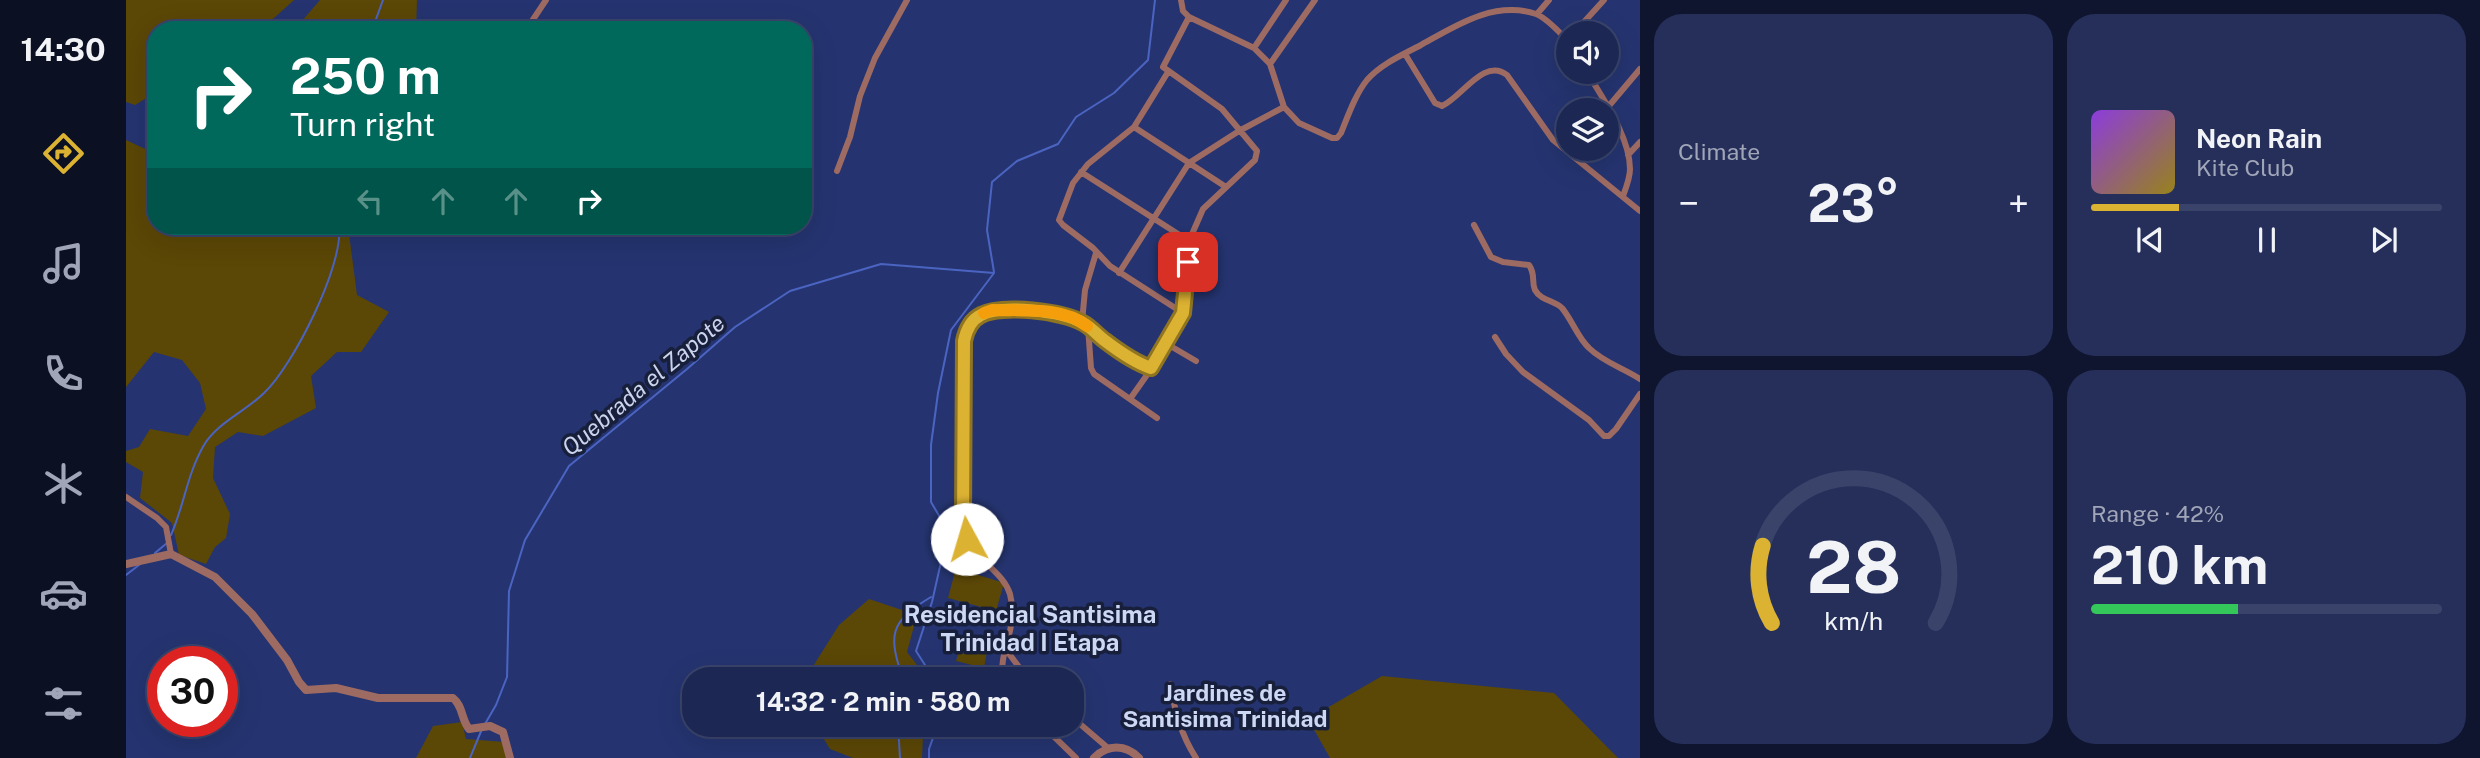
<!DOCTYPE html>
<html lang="en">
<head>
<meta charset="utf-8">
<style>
  body { margin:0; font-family:"Public Sans",sans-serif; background:#252f5a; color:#f1f3f6; height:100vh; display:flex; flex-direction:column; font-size:26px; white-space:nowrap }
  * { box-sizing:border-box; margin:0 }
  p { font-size:23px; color:#a0a5b8 }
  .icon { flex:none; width:38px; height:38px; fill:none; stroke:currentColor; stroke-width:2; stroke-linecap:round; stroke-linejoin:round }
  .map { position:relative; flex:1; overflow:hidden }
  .details { display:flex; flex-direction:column; gap:14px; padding:14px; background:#0f152e; width:840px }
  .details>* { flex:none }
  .banner { position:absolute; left:21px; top:21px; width:665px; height:214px; border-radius:28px; box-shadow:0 7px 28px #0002,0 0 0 2px #3a446b; background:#00695c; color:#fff; overflow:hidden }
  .fabs { position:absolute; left:1430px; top:21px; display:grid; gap:14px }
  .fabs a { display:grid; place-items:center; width:63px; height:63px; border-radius:50%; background:#1c2754; box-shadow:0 7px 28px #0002,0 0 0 2px #3a446b; font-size:35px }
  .speed { position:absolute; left:21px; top:646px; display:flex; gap:14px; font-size:35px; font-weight:700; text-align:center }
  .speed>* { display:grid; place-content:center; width:91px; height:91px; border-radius:50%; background:#1c2754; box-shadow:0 7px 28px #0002,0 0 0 2px #3a446b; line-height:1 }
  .speed .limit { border:10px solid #d22; background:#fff; color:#111 }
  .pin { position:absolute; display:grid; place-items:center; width:60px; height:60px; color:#fff; margin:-30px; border-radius:14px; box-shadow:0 4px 10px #0006 }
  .me { position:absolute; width:77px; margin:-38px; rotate:354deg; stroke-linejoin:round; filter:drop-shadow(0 0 5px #0008) }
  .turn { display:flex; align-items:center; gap:24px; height:147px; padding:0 28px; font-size:32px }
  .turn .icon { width:91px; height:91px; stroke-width:2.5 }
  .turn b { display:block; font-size:49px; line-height:60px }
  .lanes { display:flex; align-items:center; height:66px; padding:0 28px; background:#0003; justify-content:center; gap:35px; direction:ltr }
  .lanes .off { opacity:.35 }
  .big { font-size:52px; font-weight:700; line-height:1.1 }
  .details .card { flex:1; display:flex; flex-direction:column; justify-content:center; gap:10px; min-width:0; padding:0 24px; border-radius:28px; background:#252f5a }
  .details .dial { align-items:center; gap:0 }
  .dial svg { height:182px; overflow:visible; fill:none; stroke:#3a446b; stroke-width:7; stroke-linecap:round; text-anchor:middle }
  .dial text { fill:#f1f3f6; stroke:none }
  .song { display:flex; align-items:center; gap:21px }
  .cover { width:84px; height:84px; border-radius:10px; background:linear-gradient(135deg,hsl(270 70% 55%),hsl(50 70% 35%)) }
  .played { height:7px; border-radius:4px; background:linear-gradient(90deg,#dcb233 25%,#3a446b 25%) }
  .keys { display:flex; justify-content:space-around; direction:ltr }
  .heat { display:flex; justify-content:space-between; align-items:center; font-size:38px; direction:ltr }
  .charge { height:10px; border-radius:5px; background:linear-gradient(90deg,#34c759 42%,#3a446b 0) }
  .details .tiles { flex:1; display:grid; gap:14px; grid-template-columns:repeat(2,1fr) }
  .trip { position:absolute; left:556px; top:667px; width:402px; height:70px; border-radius:28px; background:#1c2754; box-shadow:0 7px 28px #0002,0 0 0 2px #3a446b; font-weight:700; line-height:70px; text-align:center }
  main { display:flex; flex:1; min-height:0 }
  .tabs { display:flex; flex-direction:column; width:126px; justify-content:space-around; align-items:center; background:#0b1022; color:#a0a5b8 }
  .tabs .icon { width:49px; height:49px }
  .tabs .current { color:#dcb233 }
  .tabs b { font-size:32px; color:#f1f3f6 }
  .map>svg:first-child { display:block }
</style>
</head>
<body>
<main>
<nav class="tabs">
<b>14:30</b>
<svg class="icon current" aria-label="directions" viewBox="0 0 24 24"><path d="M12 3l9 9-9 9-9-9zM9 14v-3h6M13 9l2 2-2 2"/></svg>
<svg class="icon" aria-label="music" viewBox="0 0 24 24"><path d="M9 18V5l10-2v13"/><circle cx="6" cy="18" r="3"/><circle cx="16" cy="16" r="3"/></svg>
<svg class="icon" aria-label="phone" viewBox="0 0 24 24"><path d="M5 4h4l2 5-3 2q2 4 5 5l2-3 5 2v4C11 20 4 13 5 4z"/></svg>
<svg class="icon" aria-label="climate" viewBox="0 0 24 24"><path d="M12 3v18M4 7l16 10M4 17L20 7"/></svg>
<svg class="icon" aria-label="car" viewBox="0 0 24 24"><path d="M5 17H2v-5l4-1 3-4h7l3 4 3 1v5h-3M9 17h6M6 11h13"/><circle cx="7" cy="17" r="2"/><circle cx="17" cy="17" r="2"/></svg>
<svg class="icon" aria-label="filters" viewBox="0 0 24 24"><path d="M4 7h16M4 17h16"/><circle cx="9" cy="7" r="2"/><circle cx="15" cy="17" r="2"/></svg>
</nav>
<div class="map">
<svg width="1514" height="758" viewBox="0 0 1514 758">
  <rect width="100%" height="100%" fill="#253470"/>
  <path fill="#5b4706" d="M0 0H168L148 18 129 30H30V92L9 105 0 102Z
    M194 0H291L290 30H164L175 22Z
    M0 140 30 154V226H222L231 295 263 312 235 352H211L185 376 190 408 137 436 112 432 89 447 87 478 104 514 100 538 89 547 80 564 53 555 46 523 14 498 17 472 0 462V451L13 447 24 429 62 436 80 409 74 383 56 360 28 352 0 387Z
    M830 568 878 583 870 611 822 598Z
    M743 599 791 615 781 652 802 679H679L713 625Z
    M835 645 861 651 858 668 830 661Z
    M1256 676 1428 693 1492 758H1204L1182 719Z
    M336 722 340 739 379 742 380 758H290L307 726Z
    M689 725H803L797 736 796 758H727L704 749Z"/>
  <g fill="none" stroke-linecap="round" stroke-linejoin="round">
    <path stroke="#4b64c2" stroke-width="2" d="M246 30 257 0
      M868 272 861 230 866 182 891 161 932 144 950 117 988 93 1022 60 1029 0
      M45 535C58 506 61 474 78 445 91 423 120 411 138 393 167 366 218 265 213 226
      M29 553 41 543
      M0 575 13 565
      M777 679C762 635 763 622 805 597
      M808 679 790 651 806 602 822 531 805 502V445L812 393 825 330 868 273
      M359 724 370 705 381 677 383 591 399 540 443 466 561 369 609 327 664 291 755 264 868 273
      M772 724 774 758
      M344 758 356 729
      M803 758V749L812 724"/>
    <path stroke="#9e6b63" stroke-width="6" d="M1055 0 1057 11 1063 17 1128 48 1144 64 1158 107 1173 123 1206 138H1211L1215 133C1222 116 1229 95 1241 80 1255 64 1276 55 1295 45 1329 26 1368 0 1410 14 1421 18 1434 33 1442 41
      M1411 14 1423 0
      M400 30 420 0
      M1448 33 1478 0
      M1128 48 1160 0
      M1279 54 1309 103 1316 106C1336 97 1358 57 1381 75L1427 140 1514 211
      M1144 64 1189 0
      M1042 72 1008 127 962 164 947 183 933 220 937 225 967 248 984 266 1057 313
      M1461 72C1477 99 1504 137 1504 169 1504 178 1500 188 1497 196
      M1482 107 1514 69
      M1008 127 1100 187
      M1502 155 1514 142
      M711 171 724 137 734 96 749 58 781 0
      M955 172 1063 241
      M1348 225 1365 257 1377 262 1403 265C1410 275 1405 281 1409 290 1415 301 1428 300 1436 308 1446 320 1452 338 1463 348 1477 362 1497 368 1514 379
      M993 273 1063 163 1113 131 1158 107
      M956 322 959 290 970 253
      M962 327 965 368 968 374 1031 418
      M1369 337 1380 354 1397 372 1463 420 1478 436H1483L1490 429 1514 394
      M1041 344 1070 361
      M1004 399 1028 365 1057 313 1063 241 1077 209 1129 160 1131 151 1096 109 1037 67 1063 17
      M0 497 31 518 40 527 45 554
      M881 651 902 679
      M877 679C872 650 893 630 884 594 879 578 865 569 854 557 844 547 840 536 837 523L838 341C840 331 845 320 855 315 875 304 937 311 957 323 979 335 999 361 1025 368
      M1044 684C1049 711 1055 735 1070 758
      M947 718 982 748
      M915 724 950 758"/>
    <path stroke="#9e6b63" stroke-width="8" d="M0 564 45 554 89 577 126 614 161 660 173 682 180 690 210 688 252 698H327C337 706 335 719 343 729L364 726 377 732 384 758
      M968 758C981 744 1000 744 1013 758"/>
  </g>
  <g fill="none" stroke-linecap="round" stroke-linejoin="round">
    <g stroke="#8f7421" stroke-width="18">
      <path id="route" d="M841 539 837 523 838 341C840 331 845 320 855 315 875 304 937 311 957 323 965 327 971 335 978 340 991 350 1010 363 1025 368L1057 313 1062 262"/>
    </g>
    <use href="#route" stroke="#dcb233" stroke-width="12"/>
    <path stroke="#f59e0b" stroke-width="12" d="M858 313 866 310C895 311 936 306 961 326"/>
  </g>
  <g text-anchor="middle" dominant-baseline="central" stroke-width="7" stroke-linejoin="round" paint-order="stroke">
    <g font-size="23" font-style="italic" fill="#cbd4ed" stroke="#171f3a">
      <text transform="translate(517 385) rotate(-40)">Quebrada el Zapote</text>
    </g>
    <g font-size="23" font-weight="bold" fill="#cdd8f5" stroke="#171f3a">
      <text x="1099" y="692">Jardines de<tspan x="1099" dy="26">Santisima Trinidad</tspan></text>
    </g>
    <g font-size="24" font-weight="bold" fill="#cdd8f5" stroke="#171f3a">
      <text x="904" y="614">Residencial Santisima<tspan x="904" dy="28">Trinidad I Etapa</tspan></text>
    </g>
  </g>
</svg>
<div class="fabs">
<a><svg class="icon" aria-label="sound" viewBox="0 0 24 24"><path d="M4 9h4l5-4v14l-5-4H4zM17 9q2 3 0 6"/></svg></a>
<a><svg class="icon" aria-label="layers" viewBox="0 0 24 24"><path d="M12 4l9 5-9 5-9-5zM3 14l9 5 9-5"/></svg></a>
</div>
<div class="speed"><div class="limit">30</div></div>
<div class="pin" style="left:1062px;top:262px;background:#d93025"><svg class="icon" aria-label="arrive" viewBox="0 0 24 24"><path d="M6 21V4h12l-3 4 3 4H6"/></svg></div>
<svg class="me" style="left:841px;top:539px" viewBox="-20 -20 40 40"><circle r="19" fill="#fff"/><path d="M0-13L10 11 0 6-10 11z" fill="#dcb233"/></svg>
<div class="trip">14:32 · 2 min · 580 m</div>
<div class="banner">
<div class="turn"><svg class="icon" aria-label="right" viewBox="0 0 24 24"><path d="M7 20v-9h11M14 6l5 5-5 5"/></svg><div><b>250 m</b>Turn right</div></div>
<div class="lanes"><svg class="icon off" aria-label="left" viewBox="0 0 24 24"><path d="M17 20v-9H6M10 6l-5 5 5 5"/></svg><svg class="icon off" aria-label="ahead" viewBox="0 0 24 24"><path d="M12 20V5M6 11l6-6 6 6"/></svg><svg class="icon off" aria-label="ahead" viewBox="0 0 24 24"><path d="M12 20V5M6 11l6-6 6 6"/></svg><svg class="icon" aria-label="right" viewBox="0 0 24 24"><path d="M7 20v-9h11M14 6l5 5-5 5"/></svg></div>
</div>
</div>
<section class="details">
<div class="tiles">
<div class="card"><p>Climate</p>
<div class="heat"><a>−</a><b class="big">23°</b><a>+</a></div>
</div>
<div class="card">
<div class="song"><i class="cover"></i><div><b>Neon Rain</b><p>Kite Club</p></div></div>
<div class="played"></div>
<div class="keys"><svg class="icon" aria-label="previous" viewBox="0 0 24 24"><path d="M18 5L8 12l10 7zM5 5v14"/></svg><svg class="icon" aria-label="pause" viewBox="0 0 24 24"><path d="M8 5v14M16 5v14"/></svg><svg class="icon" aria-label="next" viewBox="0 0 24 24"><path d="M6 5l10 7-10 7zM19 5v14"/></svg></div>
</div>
<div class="card dial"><svg viewBox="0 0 100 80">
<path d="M14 69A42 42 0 1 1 86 69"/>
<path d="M14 69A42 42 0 0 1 10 35" stroke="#dcb233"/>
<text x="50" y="56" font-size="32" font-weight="700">28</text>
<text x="50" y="72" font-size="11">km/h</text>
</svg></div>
<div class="card"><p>Range · 42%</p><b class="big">210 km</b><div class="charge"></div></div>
</div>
</section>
</main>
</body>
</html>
